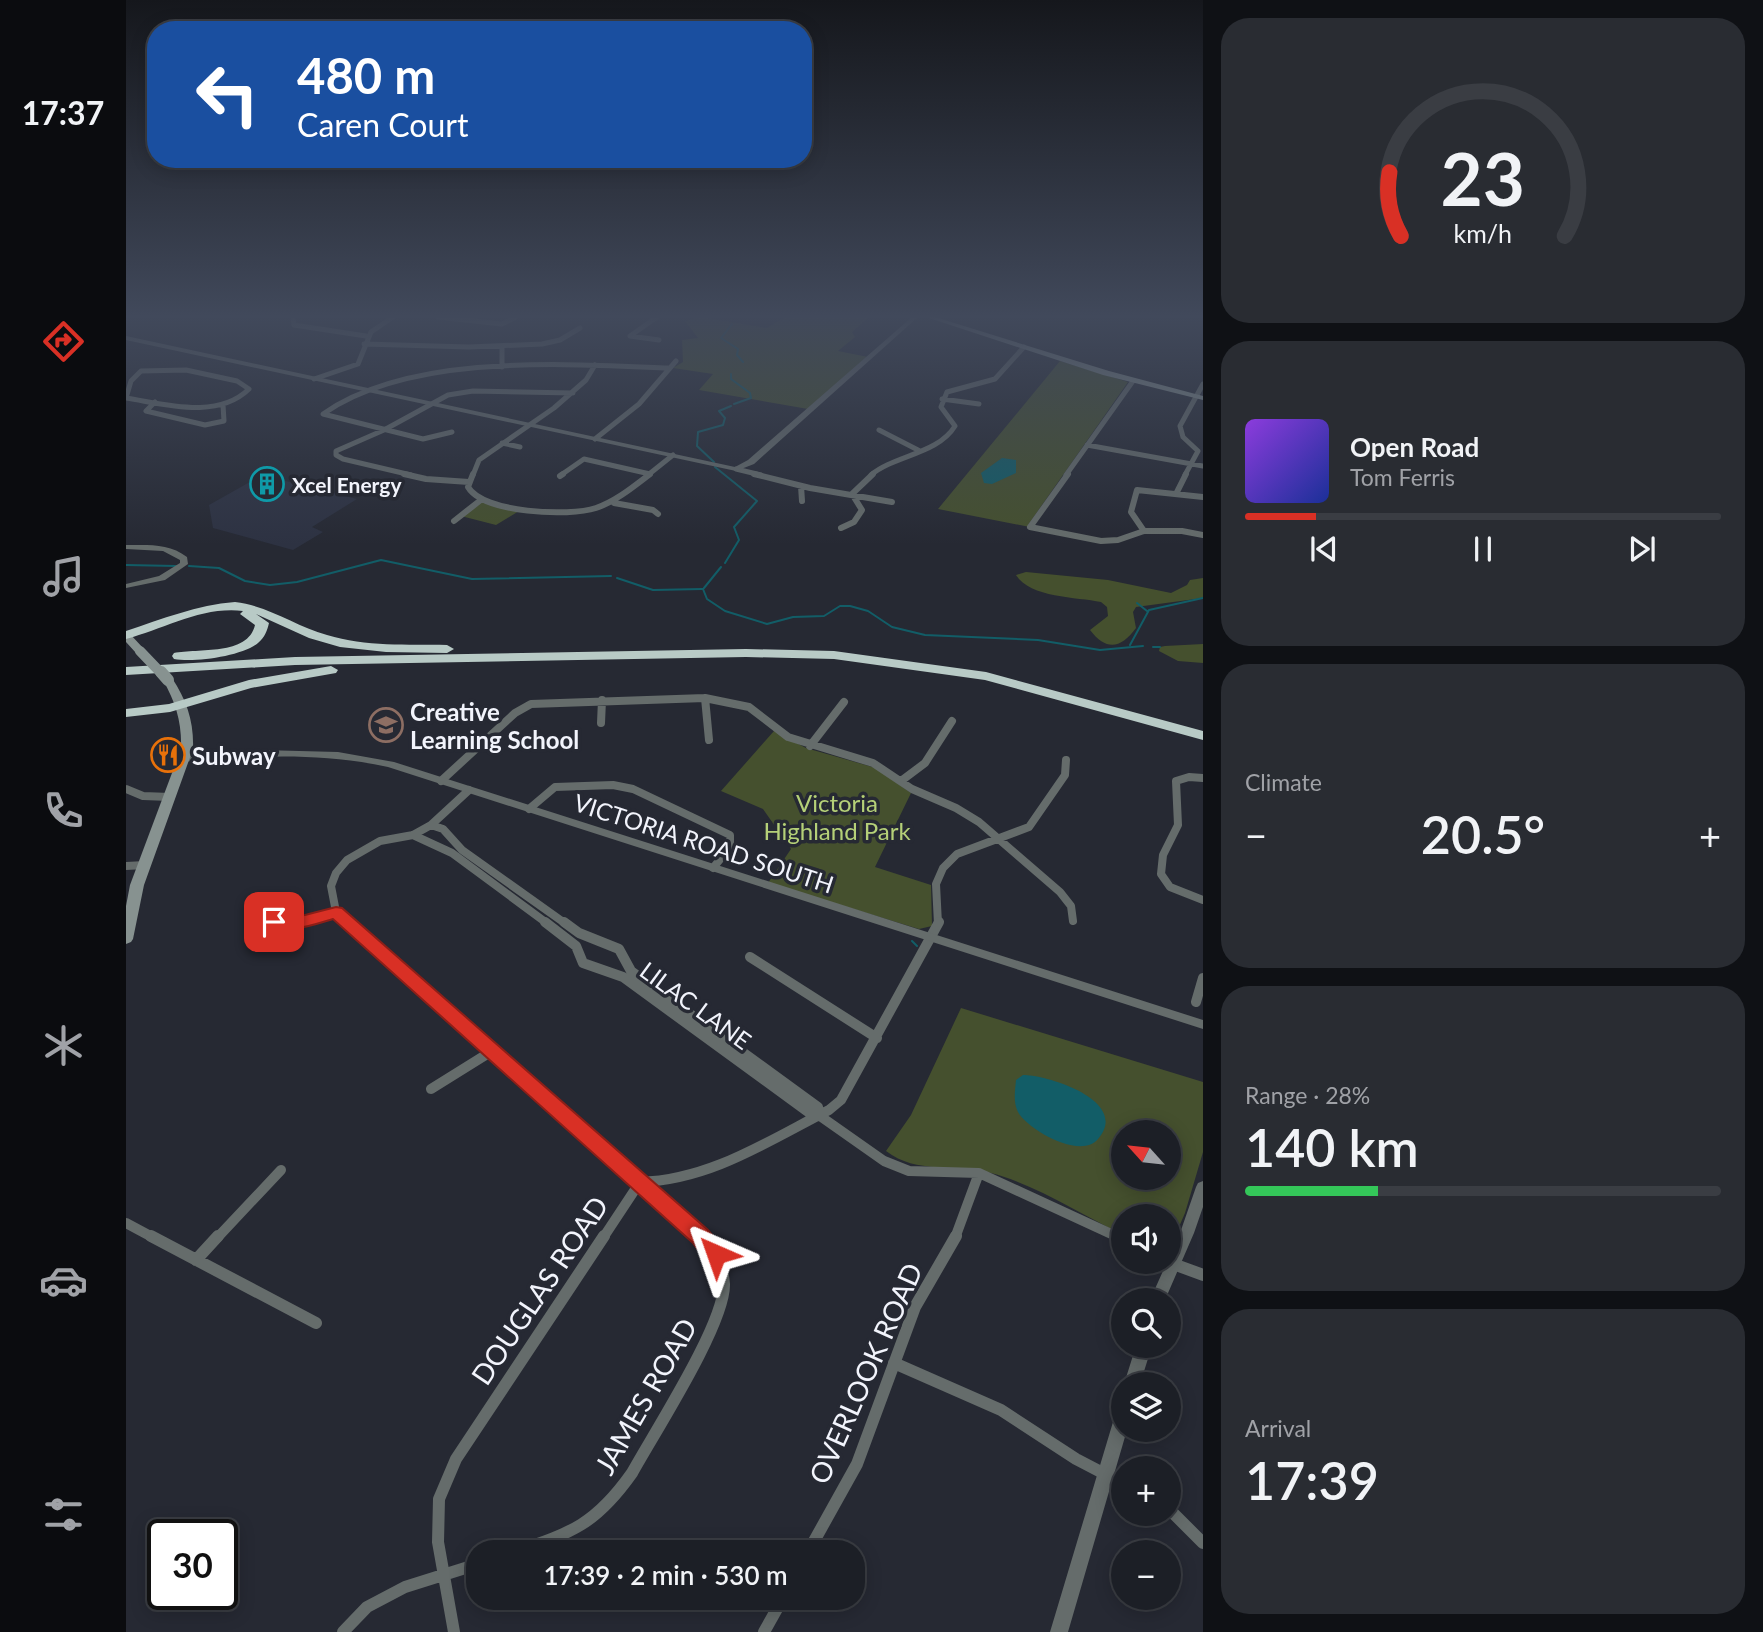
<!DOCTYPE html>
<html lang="en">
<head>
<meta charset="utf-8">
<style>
  body { margin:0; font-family:Lato,sans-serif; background:#292c32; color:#f1f3f6; height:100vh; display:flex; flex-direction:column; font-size:26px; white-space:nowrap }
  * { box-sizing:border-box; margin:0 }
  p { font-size:23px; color:#a0a2a7 }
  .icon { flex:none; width:38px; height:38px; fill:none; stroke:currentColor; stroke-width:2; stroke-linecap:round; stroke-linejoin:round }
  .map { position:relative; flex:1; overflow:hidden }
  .details { display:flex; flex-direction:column; gap:18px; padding:18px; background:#0f1115; width:560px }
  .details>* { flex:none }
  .guide { position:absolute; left:21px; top:21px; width:665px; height:147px; border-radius:28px; box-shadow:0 4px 18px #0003,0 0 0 2px #3a3d43; background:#1a4fa0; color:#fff; overflow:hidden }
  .needle { width:46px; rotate:297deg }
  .fabs { position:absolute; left:985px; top:1120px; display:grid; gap:14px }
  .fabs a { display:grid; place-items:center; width:70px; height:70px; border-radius:50%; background:#1c1f26; box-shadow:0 4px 18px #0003,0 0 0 2px #3a3d43; font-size:35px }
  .speed { position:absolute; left:21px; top:1519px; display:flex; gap:14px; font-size:35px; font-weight:700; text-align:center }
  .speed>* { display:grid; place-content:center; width:91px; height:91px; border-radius:50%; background:#1c1f26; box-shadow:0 4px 18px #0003,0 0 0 2px #3a3d43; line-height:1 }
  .speed .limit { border:4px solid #111; border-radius:10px; background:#fff; color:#111 }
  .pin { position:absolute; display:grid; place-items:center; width:60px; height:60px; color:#fff; margin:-30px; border-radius:14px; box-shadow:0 4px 10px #0006 }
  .me { position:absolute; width:77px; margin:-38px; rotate:317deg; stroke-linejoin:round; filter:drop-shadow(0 0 5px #0008) }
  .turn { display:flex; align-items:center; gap:24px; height:147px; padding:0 35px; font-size:32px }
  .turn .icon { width:91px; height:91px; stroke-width:2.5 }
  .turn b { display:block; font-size:49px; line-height:60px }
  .big { font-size:52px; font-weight:600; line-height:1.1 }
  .details .tile { flex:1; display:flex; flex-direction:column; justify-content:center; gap:10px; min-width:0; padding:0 24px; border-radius:28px; background:#292c32 }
  .details .dial { align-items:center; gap:0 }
  .dial svg { height:182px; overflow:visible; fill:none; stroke:#3a3d43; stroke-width:7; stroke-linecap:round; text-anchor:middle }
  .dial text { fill:#f1f3f6; stroke:none }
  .song { display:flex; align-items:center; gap:21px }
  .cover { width:84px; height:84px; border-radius:10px; background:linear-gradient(135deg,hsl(270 70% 55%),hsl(230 70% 35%)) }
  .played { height:7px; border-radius:4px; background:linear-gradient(90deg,#d93025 15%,#3a3d43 15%) }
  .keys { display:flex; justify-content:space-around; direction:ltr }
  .heat { display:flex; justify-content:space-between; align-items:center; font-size:38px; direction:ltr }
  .charge { height:10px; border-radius:5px; background:linear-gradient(90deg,#34c759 28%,#3a3d43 0) }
  .trip { position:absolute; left:340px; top:1540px; width:399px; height:70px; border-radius:28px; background:#1c1f26; box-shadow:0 4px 18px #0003,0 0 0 2px #3a3d43; font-weight:600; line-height:70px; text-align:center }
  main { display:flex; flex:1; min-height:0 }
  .tabs { display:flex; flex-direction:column; width:126px; justify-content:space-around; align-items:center; background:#0b0c0f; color:#a0a2a7 }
  .tabs .icon { width:49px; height:49px }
  .tabs .current { color:#d93025 }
  .tabs b { font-size:32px; color:#f1f3f6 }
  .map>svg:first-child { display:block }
</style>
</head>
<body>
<main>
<nav class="tabs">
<b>17:37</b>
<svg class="icon current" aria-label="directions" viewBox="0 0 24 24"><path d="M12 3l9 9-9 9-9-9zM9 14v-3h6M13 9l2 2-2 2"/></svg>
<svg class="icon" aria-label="music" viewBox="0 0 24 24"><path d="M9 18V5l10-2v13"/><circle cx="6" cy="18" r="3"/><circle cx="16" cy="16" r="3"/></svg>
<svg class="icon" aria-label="phone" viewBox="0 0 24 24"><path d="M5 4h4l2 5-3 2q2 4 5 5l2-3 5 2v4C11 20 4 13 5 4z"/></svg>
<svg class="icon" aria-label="climate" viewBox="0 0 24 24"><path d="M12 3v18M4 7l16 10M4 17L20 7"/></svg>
<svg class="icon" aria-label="car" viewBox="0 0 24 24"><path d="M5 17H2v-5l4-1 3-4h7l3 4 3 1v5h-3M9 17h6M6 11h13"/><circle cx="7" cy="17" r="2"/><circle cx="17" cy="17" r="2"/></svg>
<svg class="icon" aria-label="filters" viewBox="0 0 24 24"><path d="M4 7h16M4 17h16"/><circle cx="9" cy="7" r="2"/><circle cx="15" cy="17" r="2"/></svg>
</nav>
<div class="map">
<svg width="1077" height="1632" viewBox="0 0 1077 1632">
  <rect width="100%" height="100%" fill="#262933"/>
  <path fill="#2d3242" d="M136 475 231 499 186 527 197 532 167 550 87 528 83 505Z"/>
  <path fill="#45502e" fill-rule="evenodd" d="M575 317 641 328 659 317H743L726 332 729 337 712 351 742 357 682 409 573 390 587 374 547 368 557 362 556 340 572 338 559 321Z
    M934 361 1002 382 902 525 904 527 812 509Z
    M356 502 393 511 370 525 335 516Z
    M900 572 982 580 1045 593 1061 585 1064 580 1077 578V598L1010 607 1007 612 1010 628C995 648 981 652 964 630L982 616 981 607 975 602C951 597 904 598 890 575Z
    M1077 644V663L1052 661 1033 651 1034 647 1039 646Z
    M648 731 680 748 750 768 785 793 749 867 805 885 806 926 793 929 642 883 665 849 637 809 595 791Z
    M835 1008 1077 1082V1152L1059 1213 1043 1250V1216H998L997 1235C957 1215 908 1184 865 1173 829 1163 791 1175 760 1151L785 1115ZM998 1132H1043V1178H998Z"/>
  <path fill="#125d67" d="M876 458 890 460V473L866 484 858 483 855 473Z
    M897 1075C922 1075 1005 1101 972 1139 955 1160 902 1130 892 1112 887 1102 889 1091 890 1080Z"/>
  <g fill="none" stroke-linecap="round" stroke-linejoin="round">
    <path stroke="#125d67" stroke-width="2" d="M606 324 595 338 612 349 611 355 617 362
      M605 374V379L624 393 625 398 608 404
      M588 462 571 446 572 432 597 425 599 418 593 411 605 406
      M589 467 631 501 608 527 613 540 599 563
      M0 565 50 566
      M63 566 93 568 119 581 144 585 171 582 255 560 346 579 485 576
      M491 578 527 590 576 589
      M578 588 595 567
      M577 589 581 599 599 611 641 624 667 617 698 616 714 606H724L742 611 766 627 799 635 912 640 974 650 1017 646
      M1011 603 1021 611
      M1004 645 1023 610 1077 598
      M1027 647H1034
      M786 941 791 946"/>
    <path stroke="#656c6b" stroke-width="5" d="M167 317 168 325 240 336
      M312 317 376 324 390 317
      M531 317 504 336 533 340
      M238 344 343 347 416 344 434 340 454 328
      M376 346V367
      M60 370 111 381 123 389C91 420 39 404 0 398L5 381 15 371Z
      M188 379 232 364 245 332 267 317
      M816 399 853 404
      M29 402 20 411 79 425 98 421 97 405
      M753 430 792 450
      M326 432 297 439 197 414C284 353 439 364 542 368
      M469 439 513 404 550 361
      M376 443 394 447
      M961 445 1077 466
      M610 469 635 475
      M285 475 217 459 210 455V451L258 430 322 395 347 391 447 393
      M347 475 353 460 428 408 460 380 469 365
      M435 475 458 459 524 474
      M522 475 547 455
      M745 475C769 455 812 454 829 426L815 407 821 392 869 379 898 347
      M940 475 1007 381
      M1059 475 1072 451 1057 437 1054 426 1077 384"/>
    <path stroke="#656c6b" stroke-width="6" d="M278 474 300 479 343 482
      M347 474 342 487C357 513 443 517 470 508 490 501 507 487 524 474
      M628 474 684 488 766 502
      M942 474 904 527 975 541 992 540 1018 531H1056L1077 535
      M434 476 437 474
      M675 486 676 501
      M1051 492 1060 474
      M488 503 527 510 532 514
      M328 521 356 499
      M715 528 728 522 736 510 726 494 747 474
      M1018 531 1005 512 1011 490 1077 497"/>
    <path stroke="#656c6b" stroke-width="8" d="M579 698 583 740
      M475 723 476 700
      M684 746 718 702
      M1077 778 1063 777 1050 781 1052 825 1037 855 1035 874 1044 887 1077 900
      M315 781 389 713 405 704 579 698 623 707 662 737 747 763 786 789 830 808 853 822 934 892 945 906 947 921
      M775 781 799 763 826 721
      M0 789 17 796 44 797
      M403 809 429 787 487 785 507 789 604 835V847L587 868
      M305 825 317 829 336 850 440 924
      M287 835 326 853 422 924
      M0 866 19 865
      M210 912 223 924
      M210 912 205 886 210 873 221 860 254 841 287 835 305 825 343 790
      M148 922 179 921 210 912
      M812 924 810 884 817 868 831 854 903 827 939 775 940 760"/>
    <path stroke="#656c6b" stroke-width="10" d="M221 922 577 1238
      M419 922 450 946 457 963 497 977 682 1112 694 1116 758 1161 783 1171 853 1173 994 1238
      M438 922 453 933 493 949 505 971 692 1107 694 1116
      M624 957 751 1038
      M1070 1002 1077 978
      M305 1089 366 1051
      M0 1223 28 1238
      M91 1238 155 1170
      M477 1238 514 1182C584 1180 642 1141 703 1110L715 1100 813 922
      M829 1238 853 1173"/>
    <path stroke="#656c6b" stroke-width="12" d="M25 1236 190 1323
      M990 1236 998 1240
      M70 1260 92 1236
      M1042 1262 1077 1275
      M768 1363 875 1410 950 1459 998 1484
      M1043 1509 1077 1543
      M388 1552C446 1533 470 1524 506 1473 528 1433 599 1324 598 1284 597 1265 586 1251 575 1236
      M682 1552 731 1464 789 1307 830 1236
      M217 1632 241 1607 279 1587 352 1564
      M328 1632 312 1542 313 1499 330 1459 478 1236
      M638 1632 657 1598"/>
    <path fill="#656c6b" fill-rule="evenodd" d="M786 317H792L628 464 610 471 0 340V336L609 467 622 460Z
      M0 545C22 545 43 543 61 557L62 564 39 580 0 588V584L33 576 54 563V560L37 551 0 549Z
      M135 750 212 752 268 762 1077 1020V1029L262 767C193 752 126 756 57 762L52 759 57 756Z
      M1077 1181V1207L1068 1233 1039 1300H1024L1041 1262H1043V1257L1054 1233 1070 1187 1072 1183Z
      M1010 1346H1026L1014 1384H998Z
      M998 1405V1430H1001L942 1632H924L990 1412 992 1407Z"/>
    <path fill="#879290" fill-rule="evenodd" d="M800 317H809L983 371 1077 396V400L977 375Z
      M0 633 4 634 18 649V653H10L0 642Z
      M42 677 46 678C61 701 68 722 67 749L18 885 7 939 5 942 0 944V906L4 885 55 749C56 723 50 703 37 680Z"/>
    <path fill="#b8cac6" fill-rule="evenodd" d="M109 602C143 606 169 626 201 635 240 647 281 644 321 645L328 649 321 653 260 652 214 647 183 638 130 614 143 623C141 631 139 637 132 643 117 656 68 663 48 659L46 656 48 653C72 648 122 656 129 625L114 614 117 611C76 606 38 629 0 639V631C36 619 71 605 109 602Z
      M620 649 708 651 860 672 1077 731V740L859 680 708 659 620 657 169 665 0 675V667L169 657Z
      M205 666 212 670 210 673 125 688 44 712 0 717V709L43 704 123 680Z"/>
    <path stroke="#879290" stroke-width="10" d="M14 651 36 674"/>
    <path stroke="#879290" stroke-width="12" d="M35 672 42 680"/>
  </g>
  <linearGradient id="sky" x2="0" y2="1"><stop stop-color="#15171c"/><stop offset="0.58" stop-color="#41495b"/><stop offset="1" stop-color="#41495b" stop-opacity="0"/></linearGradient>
  <rect width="1077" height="545" fill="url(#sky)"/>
  <path fill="#d93025" stroke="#8d1f18" stroke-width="2" d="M210 907 216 908 582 1230 601 1254 598 1261C582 1266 576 1254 567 1243L207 919C190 924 152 938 139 922L148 917 179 915Z"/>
  <defs>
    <g id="building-ring" transform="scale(1.75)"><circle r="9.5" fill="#262933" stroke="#0f9aa8" stroke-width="1.5"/><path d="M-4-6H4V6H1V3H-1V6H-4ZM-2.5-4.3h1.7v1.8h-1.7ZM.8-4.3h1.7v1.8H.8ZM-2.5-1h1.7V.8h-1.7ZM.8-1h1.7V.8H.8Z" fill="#0f9aa8"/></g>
    <g id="school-ring" transform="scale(1.75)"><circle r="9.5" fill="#262933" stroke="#8d6e63" stroke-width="1.5"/><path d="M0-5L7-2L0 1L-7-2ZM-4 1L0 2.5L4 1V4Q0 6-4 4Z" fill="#8d6e63"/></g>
    <g id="restaurant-ring" transform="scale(1.75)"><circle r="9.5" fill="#262933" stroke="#e8710a" stroke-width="1.5"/><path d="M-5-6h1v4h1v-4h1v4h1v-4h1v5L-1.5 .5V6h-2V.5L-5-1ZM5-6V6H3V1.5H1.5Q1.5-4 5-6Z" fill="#e8710a"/></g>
  </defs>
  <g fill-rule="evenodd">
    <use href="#building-ring" x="141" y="484"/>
    <use href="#school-ring" x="260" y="725"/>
    <use href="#restaurant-ring" x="42" y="755"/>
  </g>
  <g text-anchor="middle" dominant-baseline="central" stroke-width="7" stroke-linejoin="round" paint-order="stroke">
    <g font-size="21" font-weight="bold" fill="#f2f4fc" stroke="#262933" text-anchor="start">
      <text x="166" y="484">Xcel Energy</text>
    </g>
    <g font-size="24" font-weight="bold" fill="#f2f4fc" stroke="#262933" text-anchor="start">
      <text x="284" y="711">Creative<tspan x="284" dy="28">Learning School</tspan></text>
      <text x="66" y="755">Subway</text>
    </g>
    <g font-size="24" fill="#b5d078" stroke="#262933">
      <text x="711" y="802">Victoria<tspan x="711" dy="28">Highland Park</tspan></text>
    </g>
    <g font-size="24" fill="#f2f4fc" stroke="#262933">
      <text transform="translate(578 843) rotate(18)">VICTORIA ROAD SOUTH</text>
      <text transform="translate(570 1005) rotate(36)">LILAC LANE</text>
    </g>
    <g font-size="28" fill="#f2f4fc" stroke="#262933">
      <text transform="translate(413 1290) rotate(-56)">DOUGLAS ROAD</text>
      <text transform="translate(739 1373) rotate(-66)">OVERLOOK ROAD</text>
      <text transform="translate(519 1396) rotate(-60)">JAMES ROAD</text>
    </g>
  </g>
</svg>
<div class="fabs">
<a><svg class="needle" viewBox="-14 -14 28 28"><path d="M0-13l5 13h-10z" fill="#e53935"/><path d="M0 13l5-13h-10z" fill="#a0a2a7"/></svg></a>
<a><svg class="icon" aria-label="sound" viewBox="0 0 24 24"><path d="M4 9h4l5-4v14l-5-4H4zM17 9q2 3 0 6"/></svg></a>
<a><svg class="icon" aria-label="search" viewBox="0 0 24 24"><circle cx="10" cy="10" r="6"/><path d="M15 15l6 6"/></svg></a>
<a><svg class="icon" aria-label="layers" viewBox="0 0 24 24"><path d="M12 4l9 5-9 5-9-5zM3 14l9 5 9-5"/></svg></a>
<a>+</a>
<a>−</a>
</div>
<div class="speed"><div class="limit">30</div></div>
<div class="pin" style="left:148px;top:922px;background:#d93025"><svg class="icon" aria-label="arrive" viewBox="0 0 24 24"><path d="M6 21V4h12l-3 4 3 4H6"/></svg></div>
<svg class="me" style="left:590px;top:1254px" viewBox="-20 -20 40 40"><path d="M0-17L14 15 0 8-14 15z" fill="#d93025" stroke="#fff" stroke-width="4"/></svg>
<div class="trip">17:39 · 2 min · 530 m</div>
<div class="guide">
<div class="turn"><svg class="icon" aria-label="left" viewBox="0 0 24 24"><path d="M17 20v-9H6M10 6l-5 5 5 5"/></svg><div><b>480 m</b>Caren Court</div></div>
</div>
</div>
<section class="details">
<div class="tile dial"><svg viewBox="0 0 100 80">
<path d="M14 69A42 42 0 1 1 86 69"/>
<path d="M14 69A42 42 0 0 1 9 41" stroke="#d93025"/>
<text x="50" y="56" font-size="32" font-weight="700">23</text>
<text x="50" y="72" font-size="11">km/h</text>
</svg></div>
<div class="tile">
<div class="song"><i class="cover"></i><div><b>Open Road</b><p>Tom Ferris</p></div></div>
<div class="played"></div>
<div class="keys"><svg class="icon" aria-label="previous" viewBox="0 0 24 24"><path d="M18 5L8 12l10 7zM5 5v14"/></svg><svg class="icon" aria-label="pause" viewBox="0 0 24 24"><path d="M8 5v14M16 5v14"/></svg><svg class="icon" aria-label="next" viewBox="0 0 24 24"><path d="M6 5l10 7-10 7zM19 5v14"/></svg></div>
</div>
<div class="tile"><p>Climate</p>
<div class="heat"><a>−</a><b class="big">20.5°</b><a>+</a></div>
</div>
<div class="tile"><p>Range · 28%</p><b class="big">140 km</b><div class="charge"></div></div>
<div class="tile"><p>Arrival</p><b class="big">17:39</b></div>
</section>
</main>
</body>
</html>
